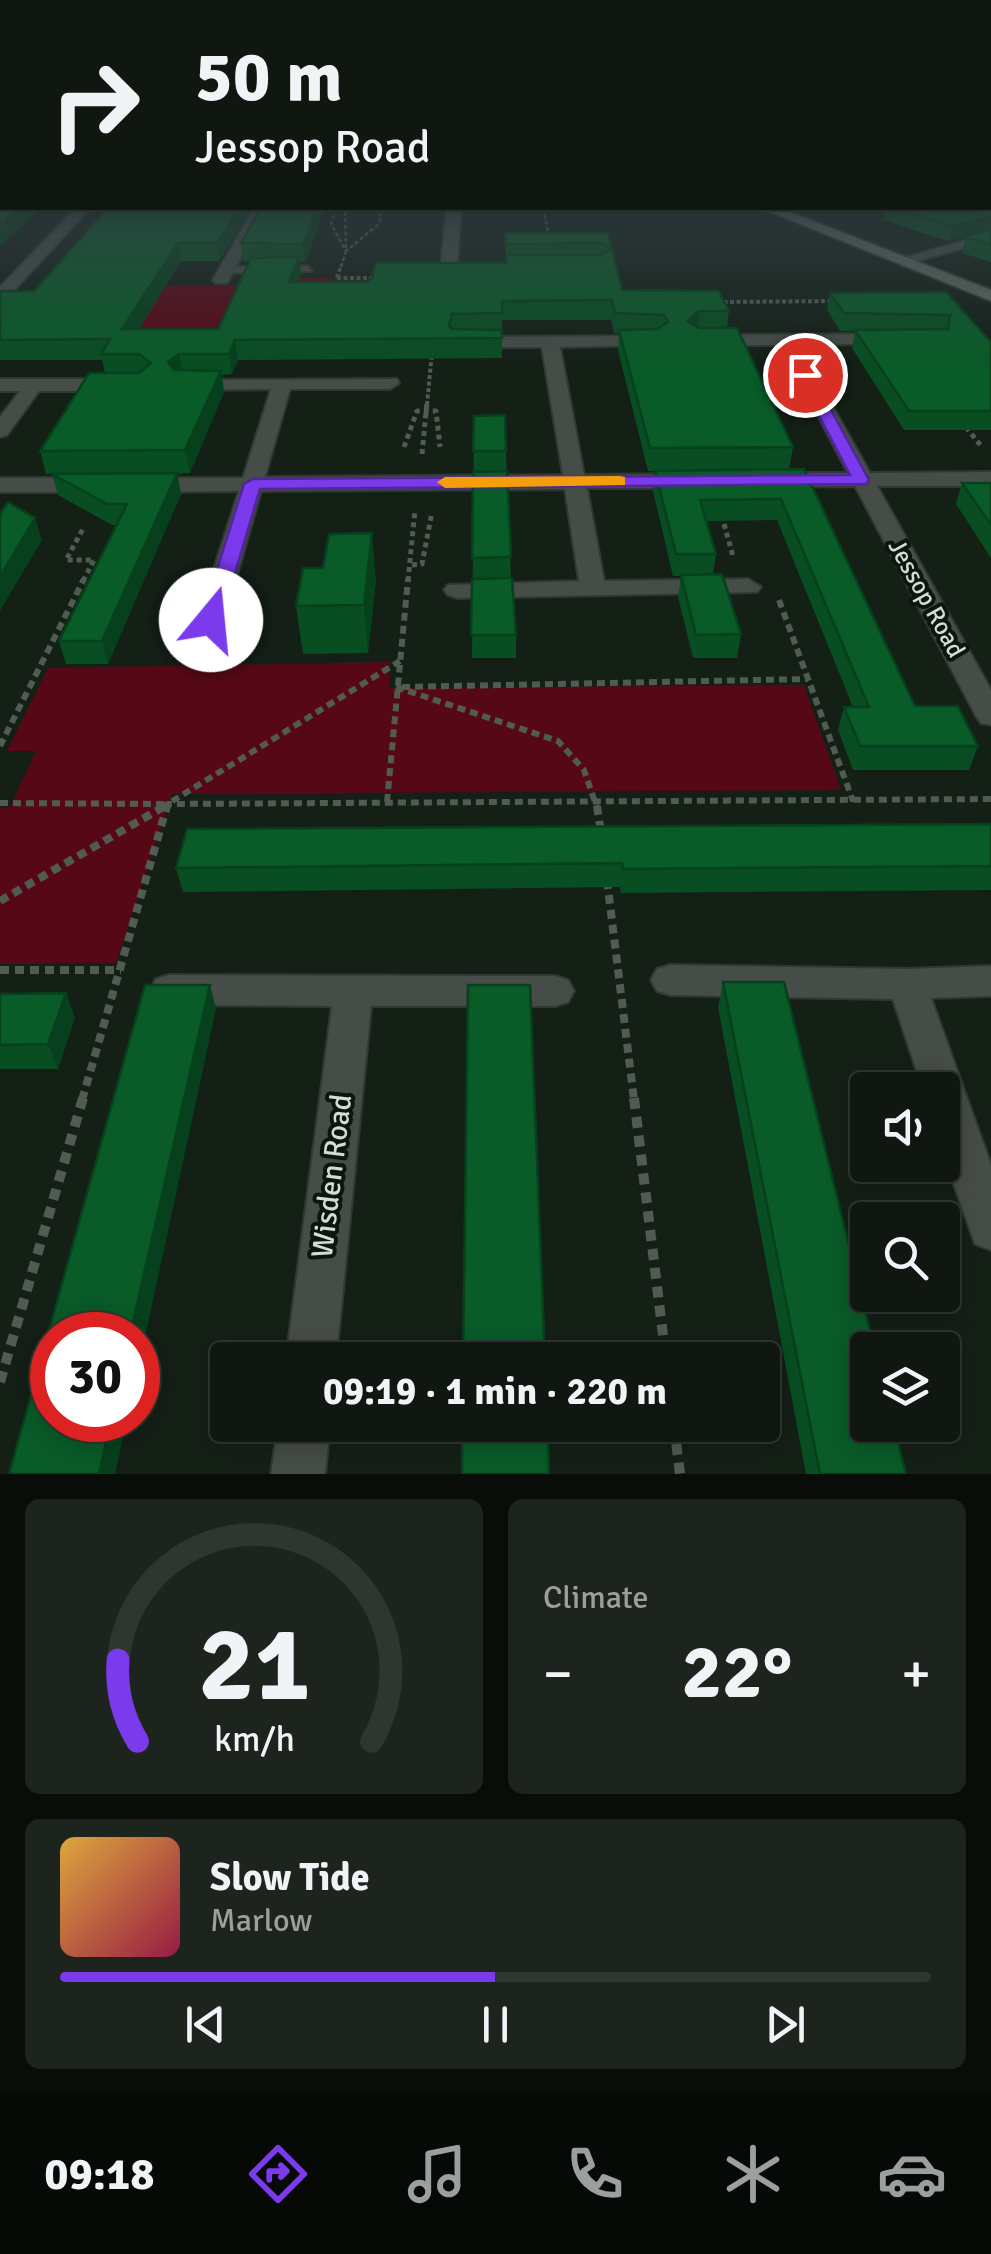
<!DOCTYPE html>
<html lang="en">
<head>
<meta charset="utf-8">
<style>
  body { margin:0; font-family:Signika,sans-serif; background:#1d241e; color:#f1f3f6; height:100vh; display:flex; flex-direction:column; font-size:38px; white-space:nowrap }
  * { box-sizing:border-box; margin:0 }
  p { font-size:32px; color:#9b9f9f }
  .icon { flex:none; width:55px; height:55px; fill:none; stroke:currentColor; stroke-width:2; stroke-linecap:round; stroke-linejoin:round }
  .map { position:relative; height:1474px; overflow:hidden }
  .side { display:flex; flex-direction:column; gap:25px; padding:25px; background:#080d09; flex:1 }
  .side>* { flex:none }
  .top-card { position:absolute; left:0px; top:0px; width:992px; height:210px; box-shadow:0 5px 25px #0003,0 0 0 2px #2f3630; background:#0f1710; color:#f1f3f6; overflow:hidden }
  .controls { position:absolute; left:850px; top:1072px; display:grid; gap:20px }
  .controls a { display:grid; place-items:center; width:110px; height:110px; border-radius:10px; background:#0f1710; box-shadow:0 5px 25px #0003,0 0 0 2px #2f3630; font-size:50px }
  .speed { position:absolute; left:30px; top:1312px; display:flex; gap:20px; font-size:50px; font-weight:700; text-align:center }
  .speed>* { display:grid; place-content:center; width:130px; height:130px; border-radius:50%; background:#0f1710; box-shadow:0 5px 25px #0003,0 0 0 2px #2f3630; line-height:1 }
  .speed .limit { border:15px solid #d22; background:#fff; color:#111 }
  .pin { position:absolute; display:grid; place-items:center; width:85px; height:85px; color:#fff; margin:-42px; border:5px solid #fff; border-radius:50%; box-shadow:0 2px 10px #0007 }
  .me { position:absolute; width:110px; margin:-55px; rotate:17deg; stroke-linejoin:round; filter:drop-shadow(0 0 8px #0008) }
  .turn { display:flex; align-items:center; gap:35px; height:210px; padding:0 30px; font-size:45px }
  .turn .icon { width:130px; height:130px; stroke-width:2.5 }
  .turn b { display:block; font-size:70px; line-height:85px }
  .big { font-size:75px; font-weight:700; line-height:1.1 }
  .side .widget { flex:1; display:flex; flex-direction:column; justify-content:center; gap:15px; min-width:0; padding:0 35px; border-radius:15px; background:#1d241e }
  .side .dial { align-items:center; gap:0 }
  .dial svg { height:260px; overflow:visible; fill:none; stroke:#2f3630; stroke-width:7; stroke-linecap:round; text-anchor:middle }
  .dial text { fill:#f1f3f6; stroke:none }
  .song { display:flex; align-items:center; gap:30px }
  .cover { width:120px; height:120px; border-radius:15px; background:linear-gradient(135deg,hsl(40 70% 55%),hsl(340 70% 35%)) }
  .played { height:10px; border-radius:5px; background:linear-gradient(90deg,#7c3aed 50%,#2f3630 50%) }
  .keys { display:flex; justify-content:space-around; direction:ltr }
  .heat { display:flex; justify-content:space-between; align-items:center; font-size:55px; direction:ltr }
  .side .tiles { flex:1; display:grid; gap:25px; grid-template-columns:1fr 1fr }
  .widget:last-child { grid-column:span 2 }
  .trip { position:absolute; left:210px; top:1342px; width:570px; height:100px; border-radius:10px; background:#0f1710; box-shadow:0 5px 25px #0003,0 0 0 2px #2f3630; font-weight:700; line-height:100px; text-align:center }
  .dock { display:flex; height:160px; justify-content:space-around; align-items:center; background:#060906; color:#9b9f9f }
  .dock .icon { width:70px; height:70px }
  .dock .current { color:#7c3aed }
  .dock b { font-size:45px; color:#f1f3f6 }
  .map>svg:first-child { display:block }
</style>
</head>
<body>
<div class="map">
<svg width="991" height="1474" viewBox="0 0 991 1474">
  <rect width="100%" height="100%" fill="#141f16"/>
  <path fill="#570817" d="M290 278H332L315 335H111L129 285H288Z
    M390 662 389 688 804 685 841 790 172 794 116 963 0 964V808L10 807 36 751H7L48 668Z"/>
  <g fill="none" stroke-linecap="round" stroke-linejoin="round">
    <g stroke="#2f3931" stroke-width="4">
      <path id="lane" d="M308 266 312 271 226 273 220 270 226 267Z"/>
    </g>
    <g stroke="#2f3931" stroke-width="4">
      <path id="street" d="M76 208H90L6 299 0 301V287Z
        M254 208H268L227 283H215L213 280Z
        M447 208H461L457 265 449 270 441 265Z
        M991 233V241L904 264 897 260Z
        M894 334 900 335V343L798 345 870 473 991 472V486H877L991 690V725L981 723 976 716 855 486 769 487 758 480 769 473H848L781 345H705L696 340 705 335Z
        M653 336 662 341 659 345 560 347 584 475 693 474 704 481 693 488H587L604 581 748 579 761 587 757 592 457 598 448 595 444 590 448 585 579 581 565 489 261 491 214 655 200 663 190 661 186 655 239 491 139 492 128 485 139 478H243L271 389 185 390 176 384 178 380 397 379 399 383 390 389H290L265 477 563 475 542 347H462L453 342 462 337Z
        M0 379H122L131 385 122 391H39L7 435 0 437V417L20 391H0Z
        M0 478H93L104 485 93 492H0Z
        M670 965 907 969 991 966V996L931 998 991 1165V1250L975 1244 942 1150V1090H923L893 999 670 995 657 991 651 980 657 969Z
        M169 975 555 976 568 980 574 991 568 1002 555 1006H371L336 1360H286L332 1006 169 1005 156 1001 150 990 156 979Z
        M278 1425H330L325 1474H271Z"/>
    </g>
    <g stroke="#2f3931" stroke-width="4">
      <path id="secondary" d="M761 208H779L991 290V301Z"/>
    </g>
    <path stroke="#505b52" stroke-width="2.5" stroke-dasharray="4 2.5" stroke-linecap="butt" d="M543 208 549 237
      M334 215 331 224 346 251 379 224 381 214
      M341 267 346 251 345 208"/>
    <path stroke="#505b52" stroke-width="4" stroke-dasharray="4 2.5" stroke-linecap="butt" d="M337 278H376
      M337 278 341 265
      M717 302 835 301
      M427 405 432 352"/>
    <path stroke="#505b52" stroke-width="5" stroke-dasharray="5 4" stroke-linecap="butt" d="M966 427 981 446
      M404 447 417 411H436L440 447
      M422 454 427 402
      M724 524 733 556
      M412 565 422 564 432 512
      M83 581 94 560H66L84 527
      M408 581 415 510"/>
    <path stroke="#505b52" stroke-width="6" stroke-dasharray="8 5" stroke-linecap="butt" d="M779 600 853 801
      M396 687 558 741 584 770 597 808
      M402 687 808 679
      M0 746 84 579
      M387 802 408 579
      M0 803 167 804
      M161 808 400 661
      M167 808 168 804 991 799"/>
    <path stroke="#505b52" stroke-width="8" stroke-dasharray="9 6" stroke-linecap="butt" d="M597 806 601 833
      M607 880 634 1100
      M0 901 165 806
      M0 970H121
      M82 1100 167 806"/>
    <path stroke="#505b52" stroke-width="10" stroke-dasharray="11 8" stroke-linecap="butt" d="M634 1098 666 1360
      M0 1382 83 1098
      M674 1425 680 1474"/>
    <use href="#lane" fill="#464c47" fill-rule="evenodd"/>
    <use href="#street" fill="#464c47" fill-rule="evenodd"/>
    <use href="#secondary" fill="#5e675f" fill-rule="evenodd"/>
  </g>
  <path fill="#084e22" d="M991 159V262L962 253 966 237 975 235 948 241 883 220 885 211 875 208H990Z
    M252 208 219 261H181L139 329H218L250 261H243L241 243 261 208H325L305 262H299L301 275 298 282H367L506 263 505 233H608L622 290 729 311 727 328 793 447 789 470 915 706 978 746 969 770H853L838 730 844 707H853L777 520 706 521 716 554 713 574 741 634 737 658H693L678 597 681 576H673L653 491 655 471H648L618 350 619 333H614L611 320H502V358L238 360 232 374 222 375 224 392 190 473 177 474 181 494 108 664H66L59 641 116 525H112L58 495 52 474H159H46L40 451 105 373 102 360H0V291H34Z
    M946 292 991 342V430H904L852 348 855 331H840L827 310 830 293Z
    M474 416 506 451 511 578 516 635V658H472Z
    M962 483H991V558L956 504Z
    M376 580 368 653 303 654 296 606Z
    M991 824V890L621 893 620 887 183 892 176 868Z
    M723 982 906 1474H806L718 1007Z
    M0 994 75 1017 58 1069H0Z"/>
  <path fill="#06401c" d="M19 208H42L0 246V224Z
    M239 208H252L219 261 217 243Z
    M317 208H325L305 262 303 244Z
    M991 217V231L948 241 952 226Z
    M178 243 181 261 126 349 122 329Z
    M299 257 301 275 291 301 289 282Z
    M699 311 697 331 687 321Z
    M235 340 238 360 232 374 229 354Z
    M179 354 183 375 172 383 168 362Z
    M221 371 224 392 190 473 185 450Z
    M177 473 181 494 108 664 102 641Z
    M35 518 42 540 0 611V577Z
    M372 533 376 580 368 653 364 605Z
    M210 985 216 1009 138 1370V1335H130Z
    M66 993 75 1017 58 1069 48 1044Z
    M111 1420H127L115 1474H99Z"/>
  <path fill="#095b28" stroke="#06401c" stroke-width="2.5" d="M0 159H2V208H19L0 224Z
    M990 200 991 217 952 226 892 208H990Z
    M108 208H239L217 243H178L122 329H218L251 258 299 257 289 282H367L372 278 376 263H506V255H601L612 248 622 290 719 291 729 311H699L687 321 699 328H737L793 447 650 448 619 330 657 329 668 322 664 315 615 313 612 300 502 301V313L452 314 449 326 452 329 502 330V338L235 340 229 354H179L168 362 174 370 221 371 185 450 40 451 89 373H139L151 363 139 354H101L110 339 0 340V291H34Z
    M261 208H317L303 244 241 243Z
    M991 230V245L966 237Z
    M505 233H608L611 249 601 243 506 244Z
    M946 292 991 342V411H909L855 330 948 329 950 315 844 313 830 293Z
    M505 415 506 451H473L474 416Z
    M804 469 915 706H958L978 746H860L844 707H869L781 499 700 500 716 554H676L655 471Z
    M507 471 511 557 472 558 473 472Z
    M177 473 102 641H59L127 504H107L52 474Z
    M962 483H991V525Z
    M8 502 35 518 0 577V514Z
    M372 533 364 605 296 606 303 568H323L329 534Z
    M722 574 741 634 696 635 681 575Z
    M512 578 516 635H471L472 579Z
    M991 824V866L623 869 622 863 176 868 187 829Z
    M723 982H784L875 1350H868V1425H894L906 1474H820Z
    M145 985H210L130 1335H52V1420H111L99 1474H9Z
    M468 985H530L545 1360H463Z
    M66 993 48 1044 0 1045V994Z
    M462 1425H548L549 1474H462Z"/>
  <linearGradient id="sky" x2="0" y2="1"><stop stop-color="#0b110c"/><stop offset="0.43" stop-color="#344247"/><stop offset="1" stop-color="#344247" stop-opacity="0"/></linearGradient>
  <rect width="991" height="366" fill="url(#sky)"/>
  <path fill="#7c3aed" stroke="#51269a" stroke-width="2.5" d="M800 372 812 375 869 480 866 484 260 489 221 620 211 626 201 620 244 484 253 479 850 475 798 375Z"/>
  <path fill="#f59e0b" d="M619 476 625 477V485L445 488 437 482 445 477Z"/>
  <g text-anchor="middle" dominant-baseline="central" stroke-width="8" stroke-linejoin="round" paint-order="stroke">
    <g font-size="25" fill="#d4dcd5" stroke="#0b160d">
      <text transform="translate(927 598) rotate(61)">Jessop Road</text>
    </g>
    <g font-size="30" fill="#d4dcd5" stroke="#0b160d">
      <text transform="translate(332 1176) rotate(-83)">Wisden Road</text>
    </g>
  </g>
</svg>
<div class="controls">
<a><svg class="icon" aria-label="sound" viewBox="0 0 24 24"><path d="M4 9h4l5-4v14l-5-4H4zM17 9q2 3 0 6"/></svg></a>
<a><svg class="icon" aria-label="search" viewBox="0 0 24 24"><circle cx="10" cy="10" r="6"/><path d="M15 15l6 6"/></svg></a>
<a><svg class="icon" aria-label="layers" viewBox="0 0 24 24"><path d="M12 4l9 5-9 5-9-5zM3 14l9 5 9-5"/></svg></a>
</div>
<div class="speed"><div class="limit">30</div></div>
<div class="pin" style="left:805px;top:375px;background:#d93025"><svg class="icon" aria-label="arrive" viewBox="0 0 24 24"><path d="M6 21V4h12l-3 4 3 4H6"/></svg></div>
<svg class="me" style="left:211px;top:620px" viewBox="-20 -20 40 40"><circle r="19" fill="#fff"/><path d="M0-13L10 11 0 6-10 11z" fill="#7c3aed"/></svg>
<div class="trip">09:19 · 1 min · 220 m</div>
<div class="top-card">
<div class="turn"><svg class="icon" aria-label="right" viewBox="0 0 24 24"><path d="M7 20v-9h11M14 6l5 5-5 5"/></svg><div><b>50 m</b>Jessop Road</div></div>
</div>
</div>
<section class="side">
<div class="tiles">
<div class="widget dial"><svg viewBox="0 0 100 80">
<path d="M14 69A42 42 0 1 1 86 69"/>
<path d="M14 69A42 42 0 0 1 8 44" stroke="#7c3aed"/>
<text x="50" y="56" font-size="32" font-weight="700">21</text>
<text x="50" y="72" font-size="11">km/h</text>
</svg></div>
<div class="widget"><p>Climate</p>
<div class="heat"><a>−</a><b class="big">22°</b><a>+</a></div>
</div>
<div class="widget">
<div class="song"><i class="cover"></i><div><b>Slow Tide</b><p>Marlow</p></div></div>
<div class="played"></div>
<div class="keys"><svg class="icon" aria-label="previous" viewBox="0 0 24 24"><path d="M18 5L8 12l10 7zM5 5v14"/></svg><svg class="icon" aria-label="pause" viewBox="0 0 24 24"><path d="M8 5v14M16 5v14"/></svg><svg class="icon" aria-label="next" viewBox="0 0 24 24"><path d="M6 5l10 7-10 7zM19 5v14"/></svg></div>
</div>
</div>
</section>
<nav class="dock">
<b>09:18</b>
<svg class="icon current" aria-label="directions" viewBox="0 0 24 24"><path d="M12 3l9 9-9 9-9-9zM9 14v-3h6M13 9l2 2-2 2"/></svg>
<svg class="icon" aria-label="music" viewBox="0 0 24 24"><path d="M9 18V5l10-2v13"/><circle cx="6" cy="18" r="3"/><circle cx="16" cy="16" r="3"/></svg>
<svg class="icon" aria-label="phone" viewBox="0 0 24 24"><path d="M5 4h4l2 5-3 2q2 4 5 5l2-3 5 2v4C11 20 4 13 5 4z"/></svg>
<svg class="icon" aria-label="climate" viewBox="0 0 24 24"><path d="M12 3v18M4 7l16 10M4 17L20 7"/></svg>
<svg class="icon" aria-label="car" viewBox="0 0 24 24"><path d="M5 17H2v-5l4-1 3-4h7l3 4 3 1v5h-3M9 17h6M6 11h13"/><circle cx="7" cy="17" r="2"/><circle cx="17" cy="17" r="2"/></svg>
</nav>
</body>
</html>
